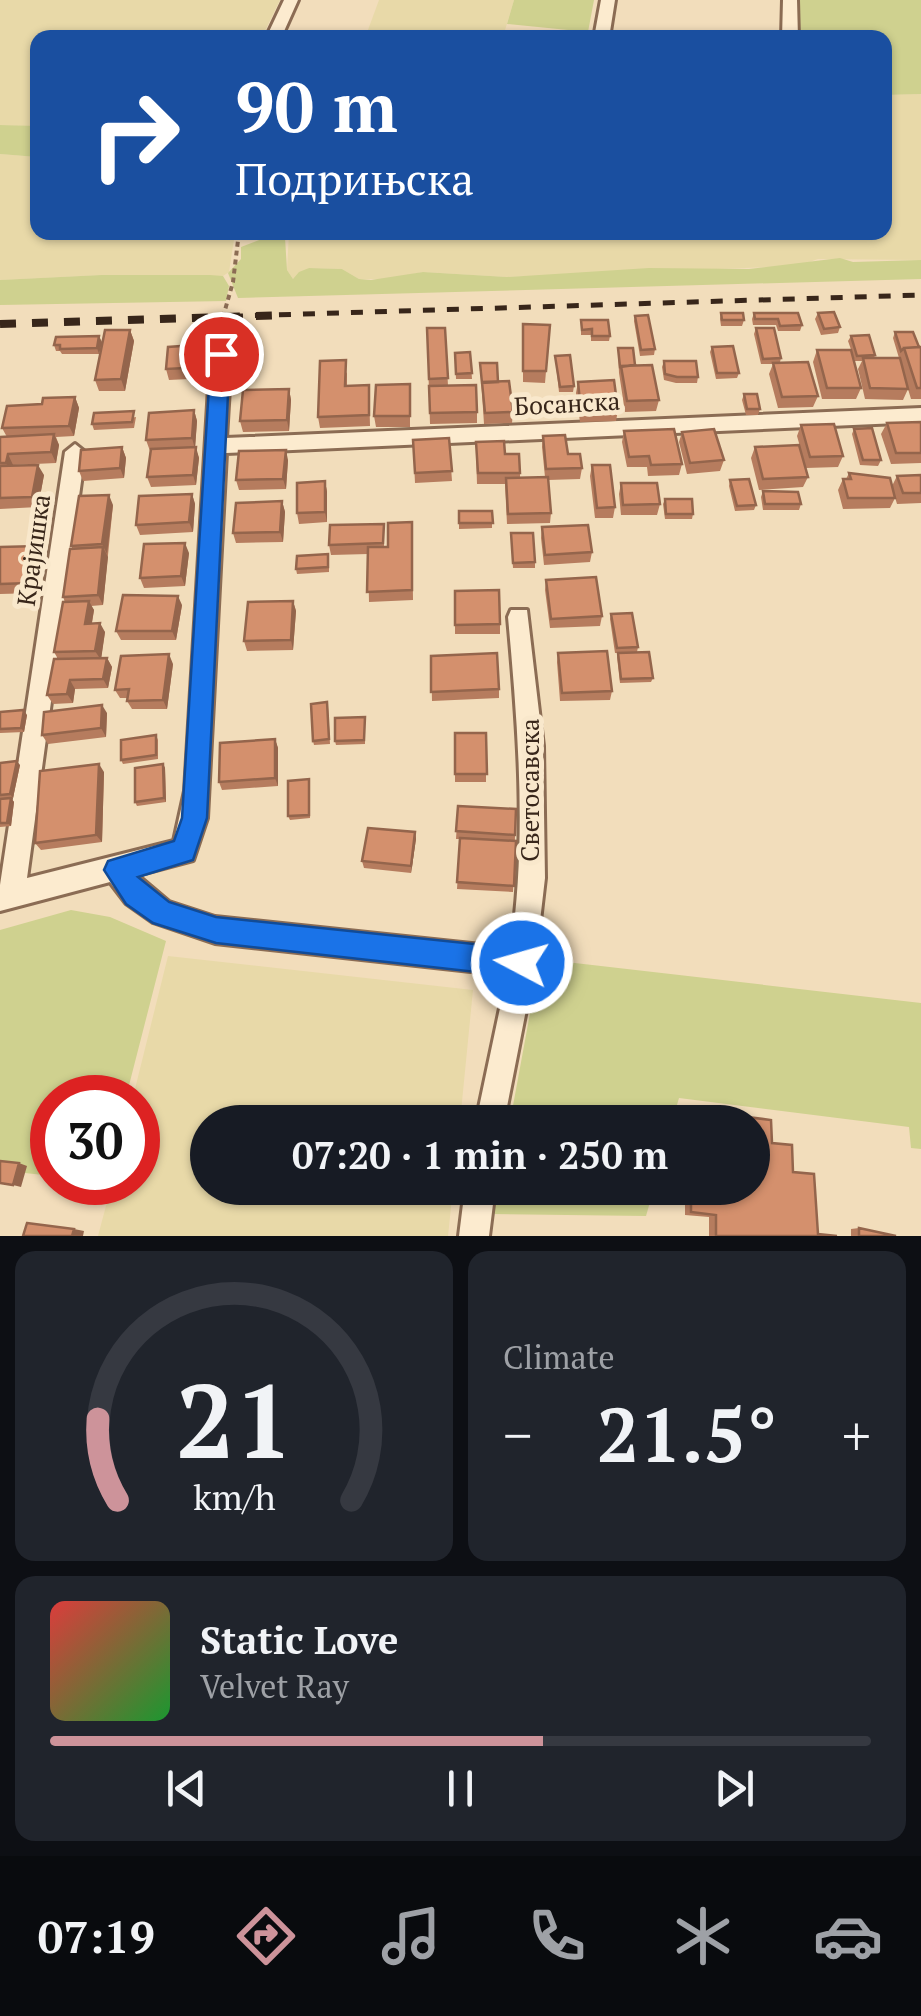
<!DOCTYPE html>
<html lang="en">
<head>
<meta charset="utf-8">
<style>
  body { margin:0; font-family:"PT Serif",serif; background:#20242c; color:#f1f3f6; height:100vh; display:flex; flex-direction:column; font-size:38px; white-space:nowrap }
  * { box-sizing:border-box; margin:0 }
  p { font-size:32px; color:#9ea1a6 }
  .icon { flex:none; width:55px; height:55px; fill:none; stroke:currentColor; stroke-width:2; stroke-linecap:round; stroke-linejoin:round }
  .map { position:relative; height:1236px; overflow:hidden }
  .panel { display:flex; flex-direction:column; gap:15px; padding:15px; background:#0d0f14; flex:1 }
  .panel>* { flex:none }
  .banner { position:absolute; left:30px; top:30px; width:862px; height:210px; border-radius:20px; box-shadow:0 2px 8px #0004; background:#1a4fa0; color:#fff; overflow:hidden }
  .speed { position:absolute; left:30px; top:1075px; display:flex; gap:20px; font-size:50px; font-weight:700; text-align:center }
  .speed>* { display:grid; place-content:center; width:130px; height:130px; border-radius:50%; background:#171b24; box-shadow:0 2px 8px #0004; line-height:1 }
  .speed .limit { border:15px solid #d22; background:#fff; color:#111 }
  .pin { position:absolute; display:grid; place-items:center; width:85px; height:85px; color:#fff; margin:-42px; border:5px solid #fff; border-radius:50%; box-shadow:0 2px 10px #0007 }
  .me { position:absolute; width:110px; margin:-55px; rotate:276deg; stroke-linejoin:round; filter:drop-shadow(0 0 8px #0008) }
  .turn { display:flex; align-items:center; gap:35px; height:210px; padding:0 40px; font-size:45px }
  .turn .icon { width:130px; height:130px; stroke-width:2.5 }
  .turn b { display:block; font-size:70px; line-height:85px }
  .big { font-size:75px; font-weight:700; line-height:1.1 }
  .panel .widget { flex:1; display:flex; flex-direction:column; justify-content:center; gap:15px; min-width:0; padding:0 35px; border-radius:20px; background:#20242c }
  .panel .dial { align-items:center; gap:0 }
  .dial svg { height:260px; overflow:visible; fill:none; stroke:#363941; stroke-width:7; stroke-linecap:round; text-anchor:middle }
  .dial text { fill:#f1f3f6; stroke:none }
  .song { display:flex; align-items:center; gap:30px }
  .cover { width:120px; height:120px; border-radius:15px; background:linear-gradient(135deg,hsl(0 70% 55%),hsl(130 70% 35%)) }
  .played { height:10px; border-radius:5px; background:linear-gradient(90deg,#cd939a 60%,#363941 60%) }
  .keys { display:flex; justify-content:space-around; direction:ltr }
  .heat { display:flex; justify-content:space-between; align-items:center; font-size:55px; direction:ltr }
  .panel .tiles { flex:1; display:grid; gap:15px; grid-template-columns:1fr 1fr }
  .widget:last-child { grid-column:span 2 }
  .trip { position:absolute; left:190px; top:1105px; width:580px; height:100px; border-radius:50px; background:#171b24; box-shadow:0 2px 8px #0004; font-weight:700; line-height:100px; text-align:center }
  .tab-bar { display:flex; height:160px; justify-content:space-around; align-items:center; background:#090b0e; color:#9ea1a6 }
  .tab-bar .icon { width:70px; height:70px }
  .tab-bar .on { color:#cd939a }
  .tab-bar b { font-size:45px; color:#f1f3f6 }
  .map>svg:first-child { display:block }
</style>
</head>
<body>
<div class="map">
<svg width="921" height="1236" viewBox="0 0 921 1236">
  <rect width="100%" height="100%" fill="#f2ddbb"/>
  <path fill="#e8d9a8" d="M0 0H280L262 37 38 38 37 126H23L0 125Z
    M379 0H514L503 37 365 38Z
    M921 94V260L818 259 798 266 507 277 423 272 388 279H359L342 269 309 268 293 279 287 270 289 233 885 232V95Z
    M0 154 37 157 38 232 235 233 229 272 223 276 101 275 0 280Z
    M168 956 473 990 460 1122H208V1188H453L448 1236H98L112 1183 138 1182V1098L133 1097Z"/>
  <path fill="#cfd18f" d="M514 0H594L588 32 507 24Z
    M796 0H921V94L885 95V38L796 37Z
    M0 125 37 126V157L0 154Z
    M267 237 285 238 287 270 293 279 299 272 309 268 342 269 359 279 371 280 423 272 507 277 649 268 749 269 840 258 853 262 921 260V279L238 298 228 273 241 259V247Z
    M101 275H210L223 276 229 286 226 301 0 305V280Z
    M71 910 110 917 166 941 126 1097 52 1098V1176L25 1173 0 1163V930Z
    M540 959 921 1003V1149L911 1148 909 1127 679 1098 672 1122H510Z
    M498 1188H654L646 1216 493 1214Z"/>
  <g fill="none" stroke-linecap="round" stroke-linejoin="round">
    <g stroke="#8b6c54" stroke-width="6">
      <path id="street" d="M284 0H298L281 38H266Z
        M601 0H615L609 38H594Z
        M783 0H797L798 38H782Z
        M221 347 231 354 226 438 921 408V422L226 453 207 818 193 860 137 875 169 902 215 917 511 948C527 838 518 727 508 617L511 610H527L543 746 545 878 535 964 504 1122H476L507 975 215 943 153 922 126 903 110 882 0 911V885L65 452 75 444 85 452 27 878 174 841 185 791 211 354Z
        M465 1188H495L489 1236H459Z"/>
    </g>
    <path stroke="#8b6c54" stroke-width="4" stroke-dasharray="5 4" stroke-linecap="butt" d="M223 317 233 282 239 232"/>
    <path stroke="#8b6c54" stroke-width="5" stroke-dasharray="8 5" stroke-linecap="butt" d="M218 337 224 315"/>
    <use href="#street" fill="#fcebcf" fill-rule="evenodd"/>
    <path stroke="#38261a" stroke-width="5" stroke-dasharray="12 12" stroke-linecap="butt" d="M207 317 921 295"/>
    <path stroke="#38261a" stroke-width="8" stroke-dasharray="16 16" stroke-linecap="butt" d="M0 324 286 315"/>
  </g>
  <path fill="#b67c5e" d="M721 313 744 320 742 326H721L720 319Z
    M754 313 802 325 800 331H778L776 325H753L752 319Z
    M818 313 840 327 838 333 821 335 815 319Z
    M635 316 655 349 654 355 640 356 634 321Z
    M581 320 610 336 609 341H591V335H581Z
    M523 324 550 325 545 383 523 382Z
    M427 328H445L448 386 477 412V423L430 424Z
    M756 328 781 358 780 362 818 396 813 407 778 408 769 374 773 364H761L754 334Z
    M130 330 134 341 125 391H99L95 380Z
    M895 332 919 347H921V399H911L908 389 903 400 865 399 858 369 862 361H855L848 341 851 336 875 355 874 358H899L893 338Z
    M102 342 99 354H62L60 351H56L54 345Z
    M712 347 739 373 737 378 716 379 710 352Z
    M618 348 635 365 659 400 656 411 625 412 619 373Z
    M817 350 861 388 856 399H822L813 362Z
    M470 352 472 379H456L455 353Z
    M211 356 209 378 169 380 166 369Z
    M555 356 574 386 573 392H559Z
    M664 361 698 377 697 383H676L664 380 662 367Z
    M480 363 498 382 513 412 512 423 484 424Z
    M347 372V385H369L370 426 320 428 318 417Z
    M578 382 618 410 616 421 580 422 576 393Z
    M410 384V427H376L374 416Z
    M289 389 291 400 289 431 243 432 240 421Z
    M744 394 760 409 758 415H746L742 400Z
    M75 397 79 408 74 436 56 437 59 445 56 463 13 465 44 475 38 507 0 509V437H7L2 428 42 404Z
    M194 410 197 421 195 447 199 458 196 485 151 487 147 477 150 451 146 440Z
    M136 417 134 428 94 430 92 424Z
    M921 422V463L891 464 881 434 887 423Z
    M801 425 843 456 838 467 806 468 797 436Z
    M854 429 881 460 878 466 860 465 852 434Z
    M624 431 682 464 679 475 648 476 647 467H627L622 442Z
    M682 432 724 460 720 471 687 474 679 442Z
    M543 436 568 454 582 468 580 479 548 480 551 513 550 523 507 524 505 484H477L476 452 505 454 520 473V478L545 477 542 447Z
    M449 438 452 481 415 483 413 440Z
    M122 447 126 458 124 478 83 481 79 471Z
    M755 447 808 477 803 487 759 490 751 458Z
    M288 460 286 489 239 490 236 480Z
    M592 465 615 507 613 518H595L590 476Z
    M849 473 892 486 897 476 921 475V503L897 504 894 494 895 498 890 508 843 509 838 490 843 479H846Z
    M730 480 756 505 754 510 735 511 729 486Z
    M325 481 327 492V522L299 524 297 513Z
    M621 483 660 504 657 515H621L619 494Z
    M763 491 801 504 799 510H763L761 497Z
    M192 494 195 504 193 532 140 535 136 525Z
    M665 499 693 514 692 519H665L663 504Z
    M282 501 285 512 283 542 236 543 233 533Z
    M113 505 103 605 91 606 94 610 92 623 105 632 101 658H107L112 667 108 688 75 689 73 703 53 704 47 695 58 659 54 652 65 602 63 597 73 549 71 546Z
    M459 511H492V528L459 529Z
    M412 522 413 600 369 602 368 554 331 555 329 545 384 524V547H388Z
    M542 527 592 552 590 562 544 565 541 538Z
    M511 539 535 562V568H513Z
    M0 547 44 556 36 593 0 594Z
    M189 553 185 586 144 588 140 578Z
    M329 559V572L297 574 296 569Z
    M546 580 602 616 600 626 550 628 545 590Z
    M455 591 500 624V634H455Z
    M293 601 296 611 293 650 247 651 244 641Z
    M182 605 176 640H121L116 631Z
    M611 614 638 647 637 652 653 678 651 682 620 683 617 657 618 653H615L610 619Z
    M558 653 612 691 610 700 560 701 557 662Z
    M431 656 499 689V698L432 701Z
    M173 664 167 709H132L127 701V698H120L115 690Z
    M328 707 330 744 314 745 313 741Z
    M0 712 27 715 24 732 0 733Z
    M107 713 106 737 48 744 42 735Z
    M365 717V744L336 745 335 741Z
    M455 733H486V782H455Z
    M156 735 158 740V759L123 764 121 760Z
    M275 739 278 748V786L222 790 219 782Z
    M0 763 20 765 13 798H11L14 802 11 826 0 827Z
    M163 764 165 768 166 802 137 806 135 802Z
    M104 772 102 842 41 850 35 843Z
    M309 779 310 818 290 820 288 816Z
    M458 806 516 809 513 892 457 889 460 839H456Z
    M415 832 416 839 411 873 364 868 362 861Z
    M691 1110 771 1120 772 1143 792 1145 793 1172 814 1174 818 1234 837 1236H709V1217L685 1215V1188H752V1122H685V1115Z
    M859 1228 896 1236H851V1229Z"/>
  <path fill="#94654c" d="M130 330 134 341 125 391 121 379Z
    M99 336 102 342 99 354 97 348Z
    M208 344 211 356 209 378 206 367Z
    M289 389 291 400 289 431 287 420Z
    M75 397 79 408 74 436 69 426Z
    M194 410 197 421 195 449 192 438Z
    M54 434 59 445 56 463 51 452Z
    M122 447 126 458 124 478 120 468Z
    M196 447 199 458 196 485 193 475Z
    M286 450 288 460 286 489 283 479Z
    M8 454 13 465 12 474 6 463Z
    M38 465 44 475 38 507 32 497Z
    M325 481 327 492V522L325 512Z
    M192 494 195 504 193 532 189 522Z
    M109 495 113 505 107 554 102 544Z
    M282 501 285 512 283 542 280 532Z
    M185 543 189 553 185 586 181 576Z
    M39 546 44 556 36 593 30 583Z
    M103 547 108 557 103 605 98 595Z
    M178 596 182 605 176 640 172 631Z
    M89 601 94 610 90 633 85 624Z
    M293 601 296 611 293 650 291 640Z
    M100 623 105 632 101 660 95 651Z
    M169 654 173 664 167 709 163 700Z
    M107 658 112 667 108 688 103 679Z
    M70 680 75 689 73 703 67 694Z
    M102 705 107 713 106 737 101 728Z
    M24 710 27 715 24 732 21 728Z
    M275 739 278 748V786L275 778Z
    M17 761 20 765 13 798 10 794Z
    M99 764 104 772 102 842 96 835Z
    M163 764 165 768 166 802 164 798Z
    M11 798 14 802 11 826 7 823Z
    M415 832 416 839 411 873V866Z
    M19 1163 27 1166 21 1187 13 1185Z
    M74 1229 84 1231 83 1236H72Z"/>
  <path fill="#d4906d" stroke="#94654c" stroke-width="2.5" d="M834 312 840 327 824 329 818 313Z
    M721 313H743L744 320H722Z
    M754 313H798L802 325 780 326 778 319H755Z
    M648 315 655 349 641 350 635 316Z
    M581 320H608L610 336H592V329L582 330Z
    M523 324 550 325 546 371H523Z
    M427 328H445L448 378 429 379Z
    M756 328H774L781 358 763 359Z
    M105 330H130L121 379 95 380Z
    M895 332H913L919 347 904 348 901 351Z
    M869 335 875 355 857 356 851 336Z
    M99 336 97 348 60 349V345H54L56 337Z
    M208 344 206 367 166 369 168 347Z
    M733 346 739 373H717L712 347Z
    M921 347V388H917L904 348Z
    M618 348H633L635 365 620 367Z
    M817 350H851L861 388H827Z
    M470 352 472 373 456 374 455 353Z
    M570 355 574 386 560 387 555 356Z
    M863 358H900L908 389 870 388Z
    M346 360 345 386 369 385V415L318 417 320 361Z
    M664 361H696L698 377H677L665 374Z
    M808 362 818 396 782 397 773 363Z
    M480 363H497L498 382 482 383Z
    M652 365 659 400 627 401 621 366Z
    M614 380 618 410 581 411 578 382Z
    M509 381 513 412 485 413 482 382Z
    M410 384V416H374L376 385Z
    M476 385 477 412 430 413 429 386Z
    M289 389 287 420 240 421 243 390Z
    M744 394H757L760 409H747Z
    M75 397 69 426 2 428 7 406 42 404 43 398Z
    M194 410 192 438 146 440 149 413Z
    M134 411 132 422 92 424 94 413Z
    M921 422V453H896L887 423Z
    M834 424 843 456 810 457 801 425Z
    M872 428 881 460H863L854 429Z
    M674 429 682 464 651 465 649 456 629 457 624 431Z
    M714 429 724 460 690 463 682 432Z
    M54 434 51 452 8 454 6 463H0V437Z
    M565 435 568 454H580L582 468 546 469 543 436Z
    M449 438 452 471 415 473 413 440Z
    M504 441 505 454H519L520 473H478L476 442Z
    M799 445 808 477 763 479 755 447Z
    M122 447 120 468 79 471 81 450Z
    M196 447 193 475 147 477 151 449Z
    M286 450 283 479 236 480 239 451Z
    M38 465 32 497 0 498V466Z
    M592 465H610L615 507 597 508Z
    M849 473 890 478 895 498H848L843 479H851Z
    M921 475V493H903L897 476Z
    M548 477 551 513 508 514 506 478Z
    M749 479 756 505 737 506 730 480Z
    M325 481V512L297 513V483Z
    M621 483H657L660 504 623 505Z
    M763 491 798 492 801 504H765Z
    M192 494 189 522 136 525 139 496Z
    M109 495 102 544 71 546 79 496Z
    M665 499H692L693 514H666Z
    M282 501 280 532 233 533 236 503Z
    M459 511H492L493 523H459Z
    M412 522V590L367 592 368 547H388V523Z
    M384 524 383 543 329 545 330 525Z
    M588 525 592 552 545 555 542 527Z
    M511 533H533L535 562 513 563Z
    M185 543 181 576 140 578 144 544Z
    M39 546 30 583 0 584V547Z
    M103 547 98 595 63 597 70 549Z
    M328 554V567L296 569 297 556Z
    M596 577 602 616 551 619 546 580Z
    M499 590 500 624 455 625V591Z
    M123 595 178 596 172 631H116Z
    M89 601 85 624 100 623 95 651 54 652 63 602Z
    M293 601 291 640 244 641 248 602Z
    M632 613 638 647 617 648 611 614Z
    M607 651 612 691 562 693 558 653Z
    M649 652 653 678 621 679 618 653Z
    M497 653 499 689 431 692V656Z
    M169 654 163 700 127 701 129 689 115 690 121 656Z
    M107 658 103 679 70 680 67 694 47 695 54 659Z
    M327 702 329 739 313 741 311 704Z
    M102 705 101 728 42 735 44 712Z
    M24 710 21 728 0 729V712Z
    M365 717 364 740 335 741V718Z
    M455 733H486L487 774H455Z
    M156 735V755L121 760V740Z
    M275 739V778L219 782 220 743Z
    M17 761 10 794 0 795V763Z
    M99 764 96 835 35 843 40 771Z
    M163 764 164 798 135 802V768Z
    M309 779V815L288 816V781Z
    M11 798 7 823H0V799Z
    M458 806 516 809 515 835 456 831Z
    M368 828 415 832 411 866 362 861Z
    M460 838 516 841 514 886 457 882Z
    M691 1110 771 1120 772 1143 792 1145 793 1172 814 1174 818 1234 837 1236H716V1215L691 1212V1188H752V1122H691Z
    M0 1161 19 1163 13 1185 0 1183Z
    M27 1223 74 1229 72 1236H23Z
    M859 1228 896 1236H859Z"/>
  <path fill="#1a73e8" stroke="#114b97" stroke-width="2.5" d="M221 348 230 354 207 818 193 860 138 877 169 902 216 917 522 949 532 953 536 963 532 973 522 977 216 943 153 923 126 904 104 870 108 861 174 841 182 818 211 354Z"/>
  <g text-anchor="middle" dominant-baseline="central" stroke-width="10" stroke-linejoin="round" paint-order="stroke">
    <g font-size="25" fill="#38261a" stroke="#f9e8cc">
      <text transform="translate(567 403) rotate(-3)">Босанска</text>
      <text transform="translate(33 550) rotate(-82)">Крајишка</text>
      <text transform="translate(529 790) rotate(-90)">Светосавска</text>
    </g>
  </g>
</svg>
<div class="speed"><div class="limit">30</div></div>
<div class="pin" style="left:221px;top:354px;background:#d93025"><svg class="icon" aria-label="arrive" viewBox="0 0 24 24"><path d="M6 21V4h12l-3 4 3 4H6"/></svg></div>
<svg class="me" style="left:522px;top:963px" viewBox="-20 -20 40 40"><circle r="17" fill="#1a73e8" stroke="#fff" stroke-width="3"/><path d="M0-11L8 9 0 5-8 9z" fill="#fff"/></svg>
<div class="trip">07:20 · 1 min · 250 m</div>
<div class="banner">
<div class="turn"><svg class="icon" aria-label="right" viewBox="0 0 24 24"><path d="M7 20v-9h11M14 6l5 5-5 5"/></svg><div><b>90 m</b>Подрињска</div></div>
</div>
</div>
<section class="panel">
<div class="tiles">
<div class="widget dial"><svg viewBox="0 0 100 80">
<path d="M14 69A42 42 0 1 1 86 69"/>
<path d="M14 69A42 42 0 0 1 8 44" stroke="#cd939a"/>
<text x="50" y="56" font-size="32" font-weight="700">21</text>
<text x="50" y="72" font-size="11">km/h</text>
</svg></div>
<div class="widget"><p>Climate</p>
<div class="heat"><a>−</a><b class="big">21.5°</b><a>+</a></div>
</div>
<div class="widget">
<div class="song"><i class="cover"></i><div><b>Static Love</b><p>Velvet Ray</p></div></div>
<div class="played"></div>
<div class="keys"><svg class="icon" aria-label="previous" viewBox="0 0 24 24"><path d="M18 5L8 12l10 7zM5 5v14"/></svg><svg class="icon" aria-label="pause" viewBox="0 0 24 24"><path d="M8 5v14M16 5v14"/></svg><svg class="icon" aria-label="next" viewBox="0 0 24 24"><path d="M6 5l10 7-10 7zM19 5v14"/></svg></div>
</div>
</div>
</section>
<nav class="tab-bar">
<b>07:19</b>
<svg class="icon on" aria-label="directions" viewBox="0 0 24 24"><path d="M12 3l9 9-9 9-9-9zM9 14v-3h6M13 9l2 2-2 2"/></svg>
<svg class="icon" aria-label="music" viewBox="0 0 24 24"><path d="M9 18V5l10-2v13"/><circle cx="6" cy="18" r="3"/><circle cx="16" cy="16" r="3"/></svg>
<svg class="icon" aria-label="phone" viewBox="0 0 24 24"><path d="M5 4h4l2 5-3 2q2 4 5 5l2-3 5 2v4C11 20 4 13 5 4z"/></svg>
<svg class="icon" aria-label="climate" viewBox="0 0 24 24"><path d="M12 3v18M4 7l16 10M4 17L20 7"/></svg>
<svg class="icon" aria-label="car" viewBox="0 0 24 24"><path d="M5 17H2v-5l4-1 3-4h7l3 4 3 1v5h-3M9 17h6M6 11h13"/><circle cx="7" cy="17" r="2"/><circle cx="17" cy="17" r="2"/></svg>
</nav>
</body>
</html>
